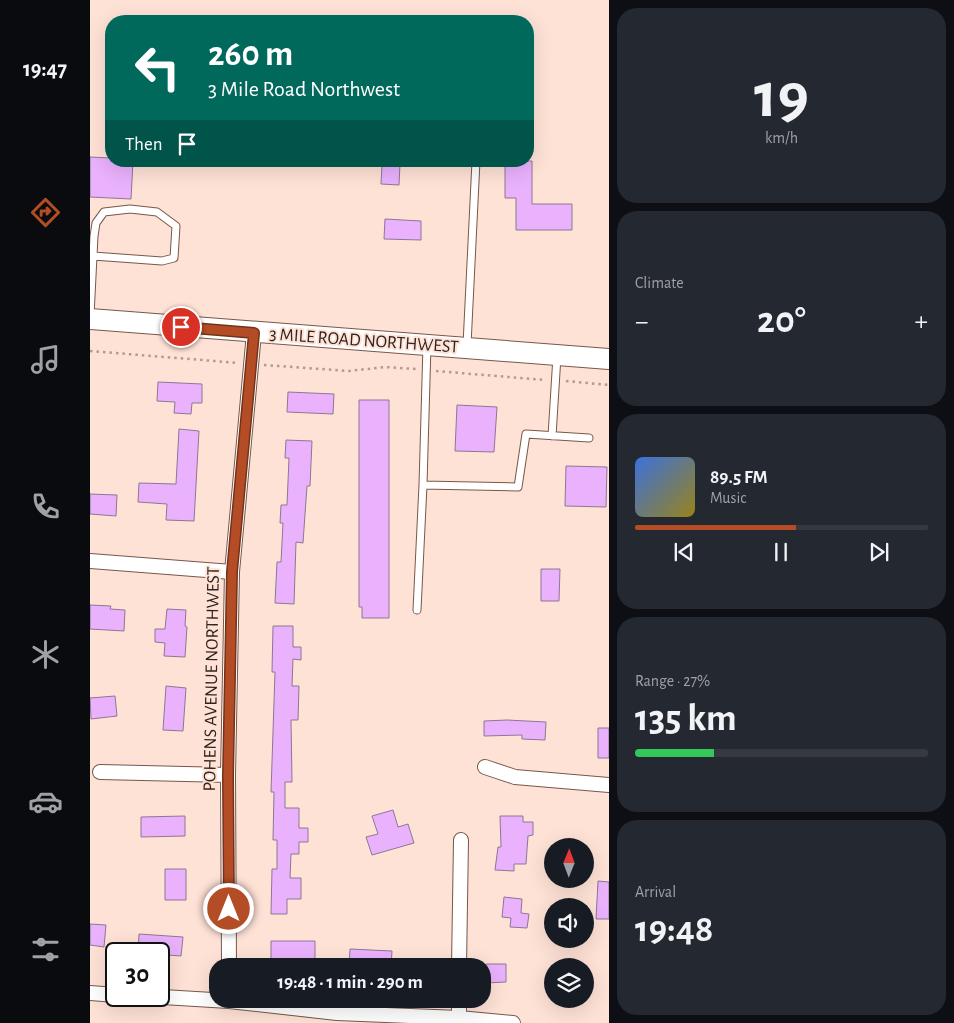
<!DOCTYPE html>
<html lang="en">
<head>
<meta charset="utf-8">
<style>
  body { margin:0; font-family:"Alegreya Sans",sans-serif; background:#242831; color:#f1f3f6; height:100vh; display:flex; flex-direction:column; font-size:19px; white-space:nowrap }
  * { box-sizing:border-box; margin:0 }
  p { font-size:16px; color:#9ea1a6 }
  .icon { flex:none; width:28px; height:28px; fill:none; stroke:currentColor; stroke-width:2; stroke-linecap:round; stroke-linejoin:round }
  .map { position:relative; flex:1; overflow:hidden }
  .sheet { display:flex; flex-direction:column; gap:8px; padding:8px; background:#0d0f14; width:345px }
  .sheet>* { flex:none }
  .guide { position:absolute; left:15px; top:15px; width:429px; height:152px; border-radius:20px; box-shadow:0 5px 20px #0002; background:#00695c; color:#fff; overflow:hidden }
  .needle { width:32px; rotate:1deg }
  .tools { position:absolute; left:454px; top:838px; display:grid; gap:10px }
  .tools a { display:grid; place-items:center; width:50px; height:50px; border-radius:50%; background:#171b24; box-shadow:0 5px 20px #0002; font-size:25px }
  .speed { position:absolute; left:15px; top:942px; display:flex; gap:10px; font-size:25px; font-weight:700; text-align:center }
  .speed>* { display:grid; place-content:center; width:65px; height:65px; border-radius:50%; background:#171b24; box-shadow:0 5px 20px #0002; line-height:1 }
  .speed .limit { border:2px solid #111; border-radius:8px; background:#fff; color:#111 }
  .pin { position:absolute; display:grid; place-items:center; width:42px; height:42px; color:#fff; margin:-21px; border:2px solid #fff; border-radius:50%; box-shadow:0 1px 5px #0007 }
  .me { position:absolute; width:55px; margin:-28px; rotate:0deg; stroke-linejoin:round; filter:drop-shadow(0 0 4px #0008) }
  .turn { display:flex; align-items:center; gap:18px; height:105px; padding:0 20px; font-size:22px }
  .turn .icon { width:65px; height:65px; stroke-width:2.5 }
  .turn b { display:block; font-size:35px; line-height:42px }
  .then { display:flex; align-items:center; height:48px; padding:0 20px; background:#0003; gap:10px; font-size:19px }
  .big { font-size:38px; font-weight:600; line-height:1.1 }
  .sheet .widget { flex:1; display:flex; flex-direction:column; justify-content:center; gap:8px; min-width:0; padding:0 18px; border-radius:20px; background:#242831 }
  .sheet .dial { align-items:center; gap:0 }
  .dial b { font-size:65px; line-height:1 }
  .song { display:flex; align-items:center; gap:15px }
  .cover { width:60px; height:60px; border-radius:8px; background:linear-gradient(135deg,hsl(220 70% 55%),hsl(50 70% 35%)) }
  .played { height:5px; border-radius:2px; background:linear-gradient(90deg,#b44d25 55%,#363941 55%) }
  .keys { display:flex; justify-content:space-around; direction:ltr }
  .heat { display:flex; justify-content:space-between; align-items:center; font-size:28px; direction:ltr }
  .charge { height:8px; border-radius:4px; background:linear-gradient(90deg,#34c759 27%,#363941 0) }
  .trip { position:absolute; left:119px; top:958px; width:282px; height:50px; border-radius:20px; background:#171b24; box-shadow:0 5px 20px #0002; font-weight:600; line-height:50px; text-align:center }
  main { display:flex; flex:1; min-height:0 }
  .menu { display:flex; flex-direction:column; width:90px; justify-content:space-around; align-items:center; background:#090b0e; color:#9ea1a6 }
  .menu .icon { width:35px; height:35px }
  .menu .active { color:#b44d25 }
  .menu b { font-size:22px; color:#f1f3f6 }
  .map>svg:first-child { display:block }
</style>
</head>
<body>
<main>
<nav class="menu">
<b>19:47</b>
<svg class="icon active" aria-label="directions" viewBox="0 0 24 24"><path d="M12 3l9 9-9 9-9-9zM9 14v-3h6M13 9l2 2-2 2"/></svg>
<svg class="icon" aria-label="music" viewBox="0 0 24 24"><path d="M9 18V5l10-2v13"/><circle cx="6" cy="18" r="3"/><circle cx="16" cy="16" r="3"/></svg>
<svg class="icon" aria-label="phone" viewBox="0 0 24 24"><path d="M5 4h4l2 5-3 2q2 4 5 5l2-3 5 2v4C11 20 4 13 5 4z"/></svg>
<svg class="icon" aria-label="climate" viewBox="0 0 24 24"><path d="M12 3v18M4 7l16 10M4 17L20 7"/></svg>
<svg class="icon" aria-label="car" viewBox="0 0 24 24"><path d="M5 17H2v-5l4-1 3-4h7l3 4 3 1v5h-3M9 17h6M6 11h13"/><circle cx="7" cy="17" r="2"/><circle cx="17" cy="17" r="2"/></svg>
<svg class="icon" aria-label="filters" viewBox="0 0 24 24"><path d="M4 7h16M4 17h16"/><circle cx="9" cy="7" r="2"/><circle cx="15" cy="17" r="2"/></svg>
</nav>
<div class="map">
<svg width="519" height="1023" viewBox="0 0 519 1023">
  <rect width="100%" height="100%" fill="#ffe2d6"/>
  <path fill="#eab1fd" stroke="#8b7892" d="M0 157 21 158V161H43L41 199 0 197Z
    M415 161H442V204H482V230H426V198H415Z
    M292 164H310L309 185 291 184Z
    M295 219 331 221V240L294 239Z
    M68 382 112 384V403H102L101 414 84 413 85 402 67 401Z
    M198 392 244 394 243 414 197 412Z
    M269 400H299V618H272V607H269Z
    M367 405 407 407 404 452 365 451Z
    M89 429 109 431 104 521 76 520 77 504 48 502 49 483 86 484Z
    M196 440 222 441 220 486H217L213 543 206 542 204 604 185 603 187 562H191L193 523H190L191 505H197L199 458H195Z
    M476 466 517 467 516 507 475 506Z
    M0 494 27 495 26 516 0 514Z
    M451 569H470L469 601H451Z
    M0 605 21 606 20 609 35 610 34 631 0 629Z
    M77 609 96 610 95 626 97 627 95 657 74 656 75 643 65 642V629H75Z
    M183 626H203V647H211V660L203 659 202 686H209L208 720H201L202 782H195V808H209V828H218V842H209V854H201L200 878H211V899H197V914H181L182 869H187V840H183L184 792H181L185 672H182Z
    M76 686 96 688 93 731 73 730Z
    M25 696 27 716 1 719 0 698Z
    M417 720 456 722 455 740 432 739V735L394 736V721Z
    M508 728H519V758H508Z
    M303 810 308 827 318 824 324 843 282 855 276 837 288 834 282 816Z
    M95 816V836L51 837V817Z
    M410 816H433V822H443V835L438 836 436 864H424V871L405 870 408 847H411Z
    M75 869H96V900H75Z
    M508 881 519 882V919H506Z
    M414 897 432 899 431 913 439 914 437 928 420 927 421 918 412 917Z
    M0 924 16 925 14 947 0 945Z
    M49 934 93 937 91 956 48 953Z
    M181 941H225V961H181Z
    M260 949 302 951 301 966H259Z
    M396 964H416V982L396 983Z"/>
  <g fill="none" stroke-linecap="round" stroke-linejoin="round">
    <g stroke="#76584b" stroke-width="9">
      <path id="lane" d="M0 316 4 236 6 223 14 212 40 209 67 212 86 226 84 258 72 261 3 256
        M377 345 386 161
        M462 436 467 356
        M333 485 428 487 436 434 499 438
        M327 610 333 485 337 345"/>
    </g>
    <g stroke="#76584b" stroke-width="16">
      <path id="street" d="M0 561 142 572
        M395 767 425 777 519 785
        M10 772 138 775
        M139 966 138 775 142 572 164 333
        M369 966 371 840
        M0 993 26 995
        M56 996 139 1001 247 1013 369 1018 423 1023
        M369 1018V999"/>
    </g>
    <g stroke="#76584b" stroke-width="22">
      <path id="secondary" d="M0 319 519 359"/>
    </g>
    <path stroke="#b19a91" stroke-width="2.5" stroke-dasharray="2.5 4" stroke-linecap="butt" d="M0 351 149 363
      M174 365 259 371 295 367 326 369
      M346 371 455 380
      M476 381 519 385"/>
    <use href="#lane" stroke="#fff" stroke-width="7"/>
    <use href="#street" stroke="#fff" stroke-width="14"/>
    <use href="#secondary" stroke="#fff" stroke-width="20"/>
  </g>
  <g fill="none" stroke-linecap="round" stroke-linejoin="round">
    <g stroke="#753218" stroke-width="12">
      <path id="route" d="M91 327 164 333 142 572 138 776 139 909"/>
    </g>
    <use href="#route" stroke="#b44d25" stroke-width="9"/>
  </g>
  <g text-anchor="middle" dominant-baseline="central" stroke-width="4" stroke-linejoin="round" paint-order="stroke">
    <g font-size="18" fill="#31241f" stroke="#ffe2d6">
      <text transform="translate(274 341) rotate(4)">3 MILE ROAD NORTHWEST</text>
      <text transform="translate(122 679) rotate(-89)">POHENS AVENUE NORTHWEST</text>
    </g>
  </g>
</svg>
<div class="tools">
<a><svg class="needle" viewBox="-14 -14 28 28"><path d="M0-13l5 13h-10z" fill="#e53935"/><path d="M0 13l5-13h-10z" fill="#9ea1a6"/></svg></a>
<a><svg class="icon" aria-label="sound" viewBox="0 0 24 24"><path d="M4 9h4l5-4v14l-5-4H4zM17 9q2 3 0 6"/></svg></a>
<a><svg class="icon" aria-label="layers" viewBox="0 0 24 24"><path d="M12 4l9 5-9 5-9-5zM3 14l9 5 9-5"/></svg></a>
</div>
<div class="speed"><div class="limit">30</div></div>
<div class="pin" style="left:91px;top:327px;background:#d93025"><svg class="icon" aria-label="arrive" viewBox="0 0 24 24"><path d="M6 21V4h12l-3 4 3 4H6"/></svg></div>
<svg class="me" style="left:139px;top:909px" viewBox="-20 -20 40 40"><circle r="17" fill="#b44d25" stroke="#fff" stroke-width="3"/><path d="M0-11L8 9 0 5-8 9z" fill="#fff"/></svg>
<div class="trip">19:48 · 1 min · 290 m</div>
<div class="guide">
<div class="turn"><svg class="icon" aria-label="left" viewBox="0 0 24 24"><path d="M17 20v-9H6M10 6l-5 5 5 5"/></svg><div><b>260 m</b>3 Mile Road Northwest</div></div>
<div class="then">Then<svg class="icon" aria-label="arrive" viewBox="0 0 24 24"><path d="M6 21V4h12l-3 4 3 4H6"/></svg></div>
</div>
</div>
<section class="sheet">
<div class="widget dial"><b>19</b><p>km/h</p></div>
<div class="widget"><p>Climate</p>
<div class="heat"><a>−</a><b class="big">20°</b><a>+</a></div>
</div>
<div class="widget">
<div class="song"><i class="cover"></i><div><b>89.5 FM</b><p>Music</p></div></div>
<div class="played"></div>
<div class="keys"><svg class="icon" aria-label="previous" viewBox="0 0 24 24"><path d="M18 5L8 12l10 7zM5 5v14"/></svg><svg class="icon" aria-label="pause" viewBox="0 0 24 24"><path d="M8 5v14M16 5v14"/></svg><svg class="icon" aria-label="next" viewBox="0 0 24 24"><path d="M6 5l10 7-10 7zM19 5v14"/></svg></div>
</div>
<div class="widget"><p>Range · 27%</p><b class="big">135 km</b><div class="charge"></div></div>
<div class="widget"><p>Arrival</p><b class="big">19:48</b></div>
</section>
</main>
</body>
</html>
